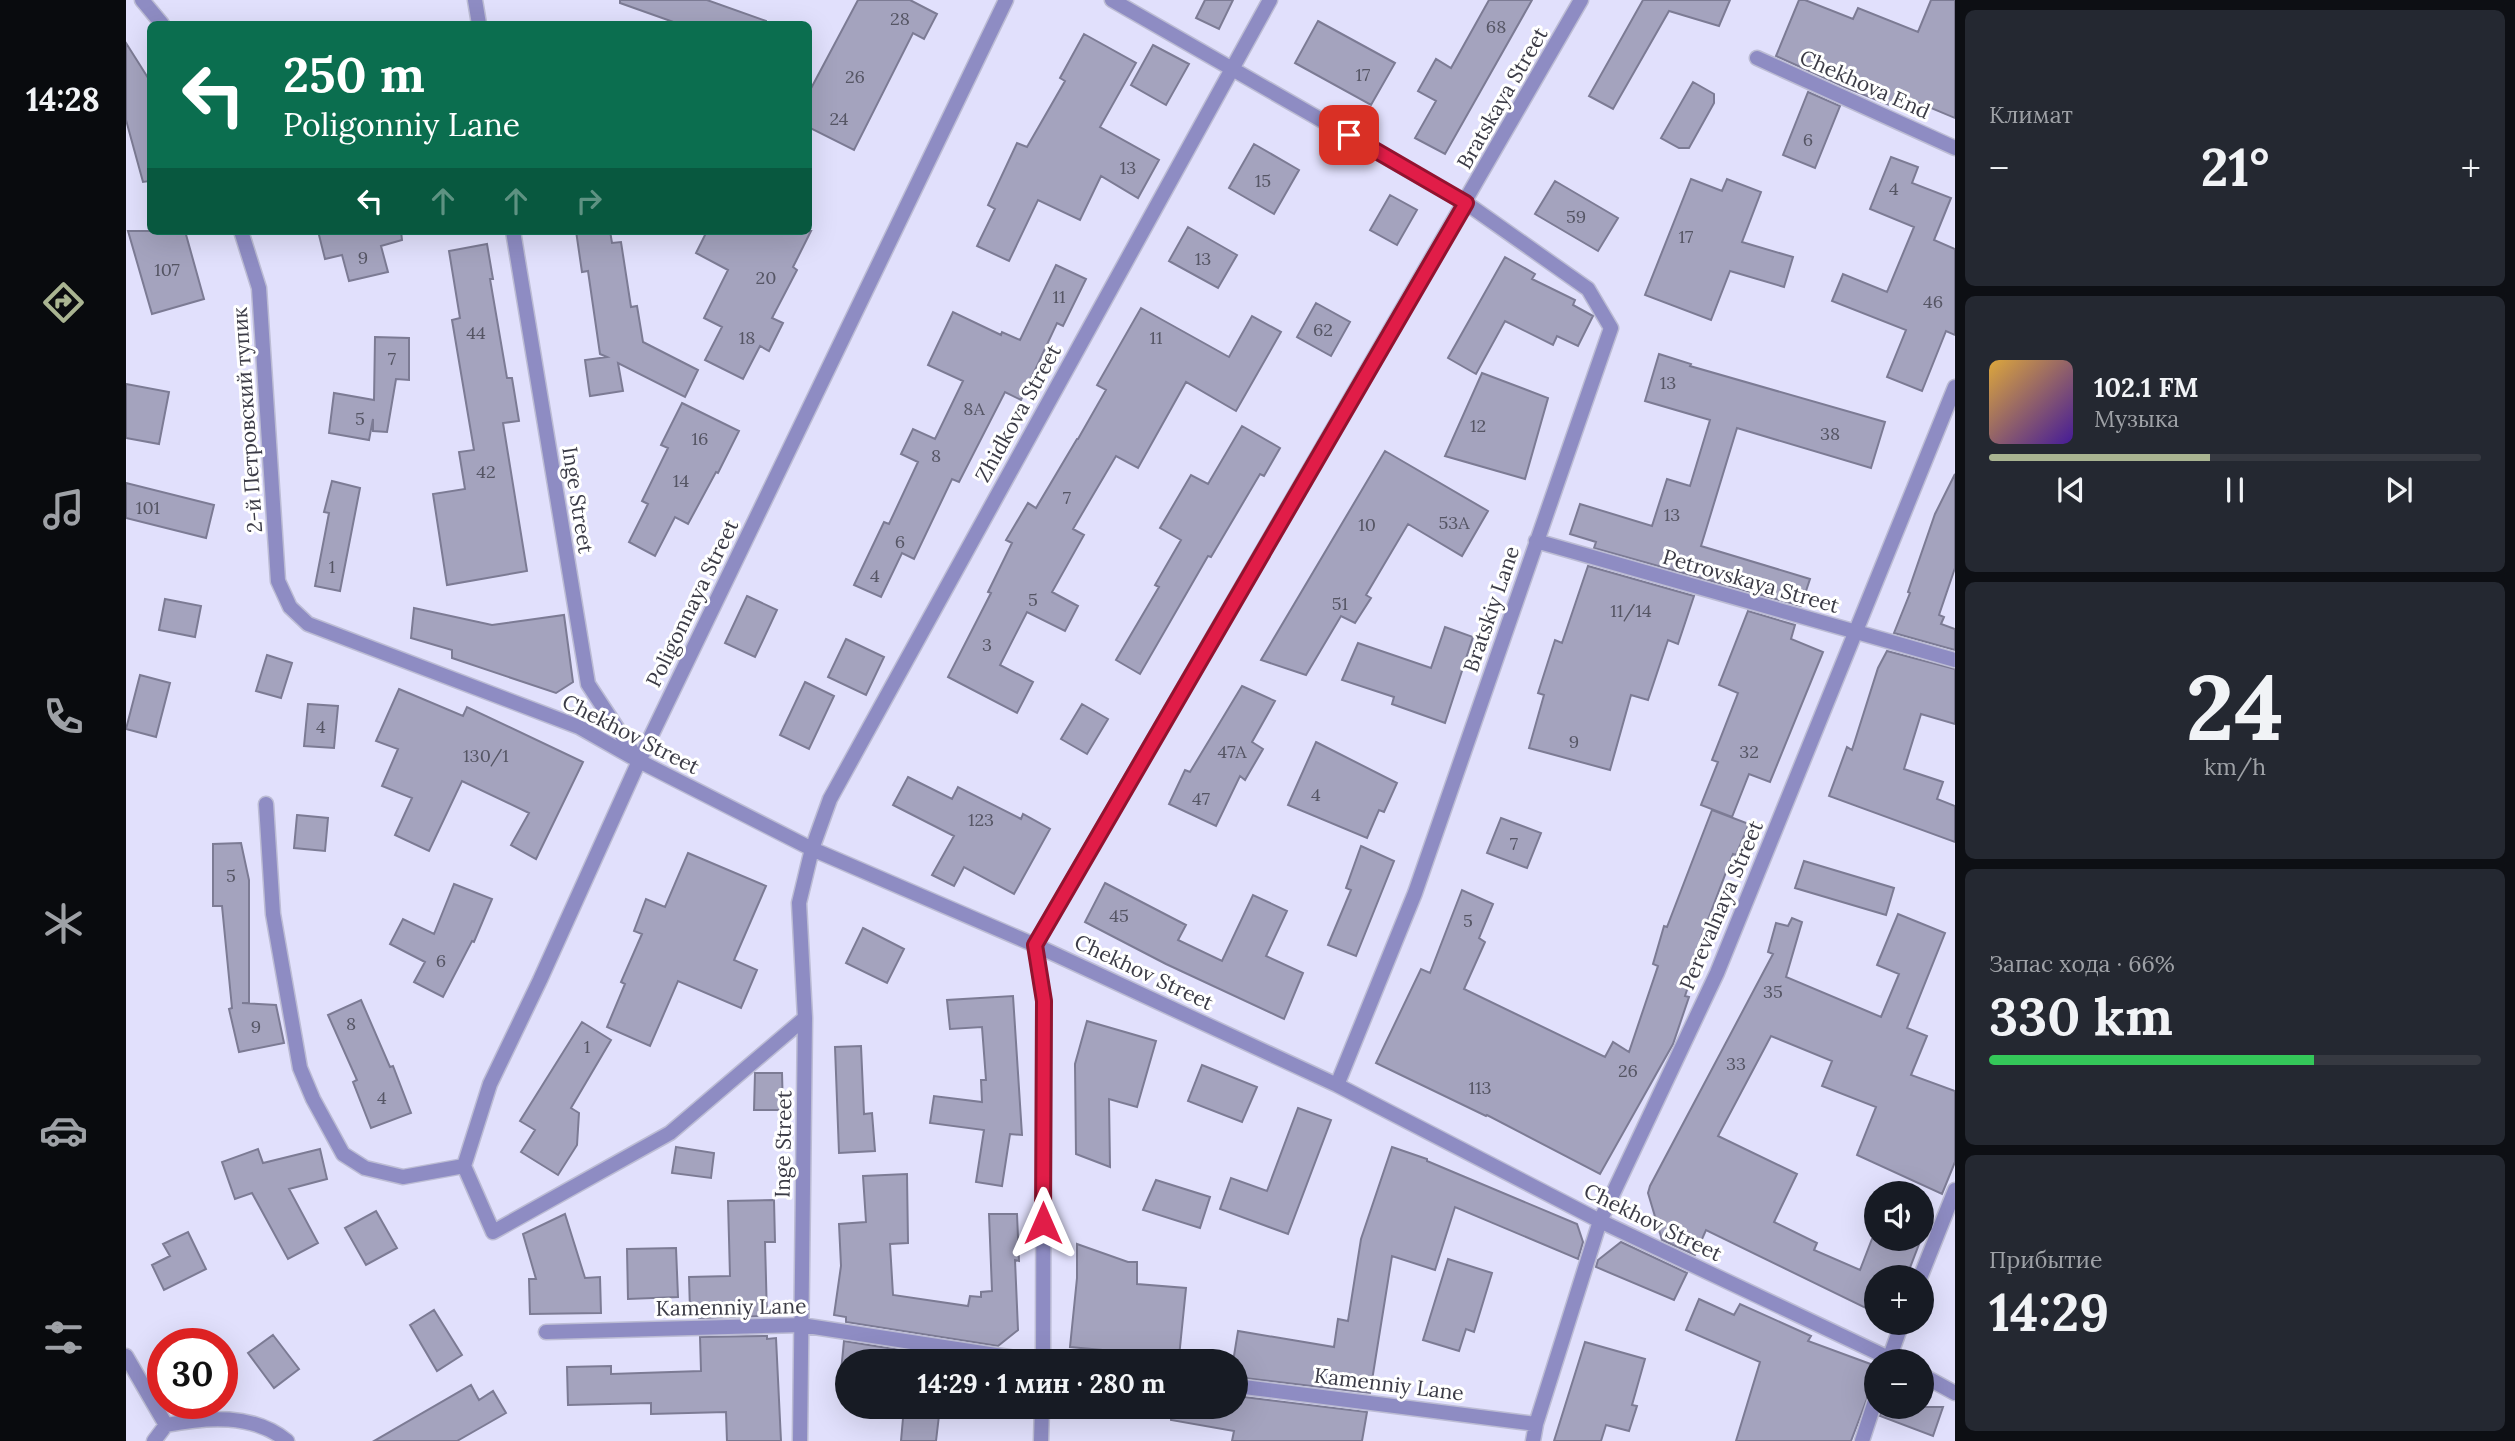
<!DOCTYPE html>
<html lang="ru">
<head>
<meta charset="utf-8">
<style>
  body { margin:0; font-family:Lora,serif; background:#242831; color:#f1f3f6; height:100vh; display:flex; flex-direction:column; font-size:26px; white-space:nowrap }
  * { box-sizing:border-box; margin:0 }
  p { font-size:23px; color:#9ea1a6 }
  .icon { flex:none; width:38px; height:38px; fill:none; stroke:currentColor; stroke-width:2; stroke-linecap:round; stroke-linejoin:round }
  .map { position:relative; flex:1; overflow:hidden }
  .panel { display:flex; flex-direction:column; gap:10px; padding:10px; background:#0d0f14; width:560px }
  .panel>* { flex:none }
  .top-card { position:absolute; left:21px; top:21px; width:665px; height:214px; border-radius:10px; box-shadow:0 7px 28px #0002; background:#0b6e4f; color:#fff; overflow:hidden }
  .fabs { position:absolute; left:1738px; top:1181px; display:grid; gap:14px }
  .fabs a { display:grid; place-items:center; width:70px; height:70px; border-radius:50%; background:#171b24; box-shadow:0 7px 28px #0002; font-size:35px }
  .speed { position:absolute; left:21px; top:1328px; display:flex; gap:14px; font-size:35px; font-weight:700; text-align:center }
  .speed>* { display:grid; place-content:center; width:91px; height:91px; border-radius:50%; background:#171b24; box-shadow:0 7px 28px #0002; line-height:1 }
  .speed .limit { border:10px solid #d22; background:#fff; color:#111 }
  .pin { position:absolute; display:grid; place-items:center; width:60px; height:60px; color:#fff; margin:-30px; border-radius:14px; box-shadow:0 4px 10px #0006 }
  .me { position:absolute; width:77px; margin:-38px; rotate:0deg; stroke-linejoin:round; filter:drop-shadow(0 0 5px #0008) }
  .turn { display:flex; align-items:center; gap:24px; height:147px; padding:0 21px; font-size:32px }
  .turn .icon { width:91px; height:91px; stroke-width:2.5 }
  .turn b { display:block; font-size:49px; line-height:60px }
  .lanes { display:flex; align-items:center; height:66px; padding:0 21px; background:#0003; justify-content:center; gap:35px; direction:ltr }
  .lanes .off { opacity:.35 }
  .big { font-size:52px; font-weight:800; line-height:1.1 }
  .panel .tile { flex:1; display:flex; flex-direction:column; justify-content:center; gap:10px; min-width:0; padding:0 24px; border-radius:10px; background:#242831 }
  .panel .dial { align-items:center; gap:0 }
  .dial b { font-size:91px; line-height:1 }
  .song { display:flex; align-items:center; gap:21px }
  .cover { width:84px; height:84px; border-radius:10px; background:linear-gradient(135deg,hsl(40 70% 55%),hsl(260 70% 35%)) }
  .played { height:7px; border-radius:4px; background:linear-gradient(90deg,#a9b491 45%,#363941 45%) }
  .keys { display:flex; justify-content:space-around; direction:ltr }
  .heat { display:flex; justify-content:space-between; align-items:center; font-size:38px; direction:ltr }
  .charge { height:10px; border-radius:5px; background:linear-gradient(90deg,#34c759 66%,#363941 0) }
  .trip { position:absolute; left:709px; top:1349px; width:413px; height:70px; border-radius:35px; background:#171b24; box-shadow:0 7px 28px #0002; font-weight:800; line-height:70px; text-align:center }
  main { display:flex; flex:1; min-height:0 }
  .dock { display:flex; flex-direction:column; width:126px; justify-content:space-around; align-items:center; background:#090b0e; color:#9ea1a6 }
  .dock .icon { width:49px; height:49px }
  .dock .active { color:#a9b491 }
  .dock b { font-size:32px; color:#f1f3f6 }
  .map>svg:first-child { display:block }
</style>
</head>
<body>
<main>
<nav class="dock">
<b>14:28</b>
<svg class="icon active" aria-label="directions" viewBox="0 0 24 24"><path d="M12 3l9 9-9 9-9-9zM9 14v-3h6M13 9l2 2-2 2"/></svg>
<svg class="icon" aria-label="music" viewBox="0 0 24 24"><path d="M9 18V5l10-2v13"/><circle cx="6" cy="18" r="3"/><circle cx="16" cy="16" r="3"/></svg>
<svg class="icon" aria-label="phone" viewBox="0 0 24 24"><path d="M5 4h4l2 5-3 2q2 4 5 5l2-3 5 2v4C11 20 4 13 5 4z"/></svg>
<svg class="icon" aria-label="climate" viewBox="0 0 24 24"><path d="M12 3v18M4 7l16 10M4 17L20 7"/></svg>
<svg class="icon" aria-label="car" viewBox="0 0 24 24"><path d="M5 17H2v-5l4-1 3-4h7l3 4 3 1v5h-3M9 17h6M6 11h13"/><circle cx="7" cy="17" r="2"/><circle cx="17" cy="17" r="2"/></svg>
<svg class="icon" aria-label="filters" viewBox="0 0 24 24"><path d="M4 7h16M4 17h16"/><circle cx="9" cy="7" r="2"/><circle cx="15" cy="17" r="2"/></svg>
</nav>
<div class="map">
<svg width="1829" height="1441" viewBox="0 0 1829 1441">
  <rect width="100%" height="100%" fill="#e1e0fc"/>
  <path fill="#a4a3be" stroke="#7c7b94" stroke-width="2" d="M494 0H581L640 21V24H553L494 3Z
    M732 0H784L811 14 798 39 787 33 728 150 682 127V94Z
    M1079 0H1107L1093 29 1070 18Z
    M1363 0H1406L1319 154 1289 138 1310 101 1292 91 1310 59 1325 68Z
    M1517 0H1604L1593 26 1543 11 1487 109 1463 96Z
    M1673 0H1679L1727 19 1732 8 1792 32 1805 0H1829V118L1791 102 1786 114 1721 88 1650 56Z
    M1192 21 1269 63 1245 105 1169 63Z
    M958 34 1010 63 974 127 1033 160 1012 198 975 176 954 220 912 200 883 261 851 246 869 209 862 205 891 143 901 147 939 81 934 78Z
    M0 43 24 81V181L17 182 0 120Z
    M1027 45 1063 64 1040 105 1005 85Z
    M1567 82 1588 94V103L1563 148H1553L1535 138Z
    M1682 92 1714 106 1689 168 1657 155Z
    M1128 144 1173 170 1148 214 1103 188Z
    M1765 157 1792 167 1786 183 1825 198 1808 240 1829 249V335L1820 331 1796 391 1761 377 1780 330 1706 301 1717 274 1761 292 1788 227 1744 209Z
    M1565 179 1596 191 1601 179 1635 192 1616 242 1667 257 1658 287 1604 271 1585 320 1519 295Z
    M1429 181 1492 218 1472 251 1409 214Z
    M1264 195 1291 210 1271 245 1244 230Z
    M1062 227 1111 255 1092 288 1043 261Z
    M2 231H59L78 299 26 314Z
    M192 231H275L276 240 255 246 262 272 223 281 216 255 199 259Z
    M450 231H484L486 243 495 242 505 307 511 306 517 342 572 370 559 397 492 363 497 391 464 396 459 360 481 357 474 354 462 271 456 272Z
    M581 231H685L667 267 671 270 646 318 657 323 643 351 634 346 617 379 579 360 596 327 578 318 602 270 570 253Z
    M361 244 367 279H364L381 378H386L393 421 377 423 401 571 321 585 307 494 339 489 333 452 348 450 326 320 334 318 323 251Z
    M1379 257 1409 274 1406 279 1449 300 1447 305 1467 316 1452 346 1431 336 1427 345 1379 321 1350 374 1322 358Z
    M930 265 960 279 937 326 931 323 895 400 879 392 833 482 826 479 788 559 776 553 755 597 728 585 758 522 763 524 792 462 775 454 787 429 809 439 837 381 802 365 827 312 875 335 876 332 894 340Z
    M1190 303 1224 322 1205 356 1171 337Z
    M1015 308 1103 357 1126 316 1155 332 1110 411 1060 382 1012 468 990 456 947 529 958 535 926 592 952 606 939 631 901 612 874 665 907 682 891 713 822 677 865 593 862 592 886 543 880 540 902 503 910 508 951 439H952L980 390 971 385Z
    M249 337 283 338V380L270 379 261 432 247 431V419L243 440 203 433 208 393 248 400Z
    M1533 354 1565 364 1564 366 1759 422 1745 468 1611 428 1575 546 1684 579 1675 606 1468 548 1470 542 1444 534 1454 504 1526 526 1541 479 1564 486 1584 420 1519 401Z
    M1356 373 1422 398 1399 479 1319 456Z
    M0 384 43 392 33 444 0 438Z
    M556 403 613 431 592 473 590 472 562 524 549 517 529 556 503 542 522 504 516 501 542 448 535 445Z
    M1116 426 1154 448 1138 476 1134 474 1085 557 1082 556 1014 674 990 660 1033 587 1029 585 1055 540 1034 528 1065 475 1082 484Z
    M1259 451 1362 511 1336 556 1282 524 1240 595 1245 598 1229 623 1215 616 1180 675 1135 660Z
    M1829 474V568L1813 615 1818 617 1815 624 1829 629V650L1768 633 1784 593 1782 592 1809 514Z
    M206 481 234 488 214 591 189 586 203 513 198 512Z
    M0 483 88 505 80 538 0 518Z
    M1462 566 1568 596 1552 644 1542 640 1522 700 1505 695 1484 770 1403 748 1418 695 1412 693 1429 640 1436 643Z
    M621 596 651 610 629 657 599 643Z
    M39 599 75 606 69 637 33 630Z
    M288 608 366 625 438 615 447 682 430 693 326 658V650L285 638Z
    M1622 611 1669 625 1665 639 1697 652 1644 782 1623 774 1606 817 1575 805 1592 762 1586 760 1612 693 1593 685Z
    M1319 627 1347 637 1319 723 1266 704 1268 697 1216 680 1232 643 1305 668Z
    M720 639 758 657 740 695 702 677Z
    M1761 651 1829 669V724L1795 714 1778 769 1817 782 1811 799 1829 806V842L1703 796 1721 747 1726 750 1752 668Z
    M141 655 166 663 155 698 130 691Z
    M14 675 44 683 30 737 0 729Z
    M679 682 708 696 683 749 654 735Z
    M1116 686 1149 701 1126 742 1137 749 1119 780 1114 776 1090 826 1043 804 1059 770 1064 772Z
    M273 689 337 716 341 707 457 762 410 859 385 845 403 813 336 781 303 851 269 835 286 798 256 786 272 749 250 741Z
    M182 704 212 706 208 748 178 746Z
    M956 704 982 719 961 754 935 739Z
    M1190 742 1271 783 1258 812 1253 810 1241 838 1162 805Z
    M782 777 826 799 832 787 895 819 897 814 924 829 888 894 838 867 828 886 806 875 828 836 767 805Z
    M1586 810 1623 824 1610 855 1607 854 1575 938H1578L1559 996 1563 997 1547 1044 1474 1174 1361 1115 1360 1116 1250 1063 1295 969 1304 973 1336 890 1367 904 1353 938 1359 942 1338 989 1479 1057 1487 1042 1503 1052 1532 966 1527 964 1538 926 1541 927Z
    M171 815 202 818 199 851 168 848Z
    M1375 818 1415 833 1401 868 1361 853Z
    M115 843 123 880V1003H116L150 1005 158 1043 113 1052 103 1009 106 1008 96 906H87V844Z
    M1235 846 1268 861 1230 956 1202 945 1225 890 1220 888Z
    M562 853 640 886 608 960 631 970 615 1008 552 981 524 1046 481 1027 499 984 495 982 516 934 508 931 520 899 539 907Z
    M1678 861 1768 888 1760 915 1669 888Z
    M979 883 1060 925 1052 940 1096 961 1127 895 1161 911 1140 956 1177 973 1158 1019 1040 964 959 922Z
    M328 884 366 899 348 942 346 941 317 997 288 982 299 962 264 944 277 919 308 934Z
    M1772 914 1819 933 1781 1028 1801 1036 1785 1075 1829 1091V1162L1816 1194 1731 1155 1750 1107 1696 1086 1706 1061 1645 1036 1592 1136 1671 1174 1648 1222 1691 1243 1688 1250 1734 1270 1746 1239H1795L1780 1278H1750V1313L1580 1230 1569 1255 1536 1240 1522 1193 1524 1186 1647 954 1642 952 1650 923 1662 926 1666 918 1676 922 1660 977 1755 1017 1773 974 1751 965Z
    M737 928 778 949 761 983 720 963Z
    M887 996 896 1135 884 1134 876 1186 850 1182 858 1130 804 1123 808 1096 856 1102 855 1080H860L856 1027 824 1029 821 1000Z
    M235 1000 264 1067 267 1066 285 1113 245 1128 227 1082 231 1080 202 1015Z
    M961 1021 1030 1041 1011 1107 983 1099 984 1167 950 1154 949 1064Z
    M456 1022 485 1040 445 1108 453 1113 451 1145 432 1175 395 1152 409 1130 394 1121Z
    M735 1046 738 1114 746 1113 749 1151 713 1153 709 1047Z
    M1076 1065 1131 1087 1116 1122 1062 1101Z
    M629 1073H656L657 1110H628Z
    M1172 1108 1205 1120 1162 1234 1094 1209 1105 1178 1141 1191Z
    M550 1147 588 1153 585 1178 546 1173Z
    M1266 1147 1301 1159V1161L1451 1224 1457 1242 1452 1259 1329 1207 1309 1270 1266 1256 1244 1393 1110 1377V1362H1107L1112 1331 1208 1347 1212 1319 1222 1321 1235 1239Z
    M132 1149 137 1163 194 1149 201 1179 163 1189 192 1243 162 1259 126 1193 109 1199 96 1162Z
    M781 1174 782 1243 764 1244 767 1295 842 1306 844 1296 855 1297V1292L866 1291 863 1214H891L893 1261 889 1260 892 1330 872 1346 720 1322V1317L708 1315 715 1266 713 1224 740 1222 737 1176Z
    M1030 1180 1084 1197 1074 1228 1017 1210Z
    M648 1200 649 1242H639L641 1316 573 1318V1310H564L563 1277 604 1276 602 1201Z
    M250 1211 271 1248 240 1265 219 1228Z
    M439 1214 459 1278 474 1277 475 1313 404 1314 403 1279H410L397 1234Z
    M62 1232 80 1269 38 1290 26 1265 44 1256 37 1244Z
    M1495 1242 1561 1273 1548 1300 1470 1267 1472 1260Z
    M951 1244 1002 1262H1011V1284L1060 1288 1053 1357 944 1347 951 1278Z
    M550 1248 552 1297 502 1299 501 1249Z
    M1322 1259 1366 1273 1348 1332 1340 1329 1333 1351 1297 1340Z
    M1573 1299 1608 1315 1614 1304 1685 1336 1682 1341 1750 1366V1375L1725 1441H1610L1634 1362 1560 1330Z
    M308 1310 336 1355 311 1371 284 1325Z
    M147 1335 173 1369 148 1388 122 1353Z
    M641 1336V1339L650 1338 655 1441H601L600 1412 525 1414V1403L442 1405 441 1367 485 1366V1374L575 1371 574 1337Z
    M718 1341 849 1362H721V1393L713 1392Z
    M1459 1342 1519 1359 1506 1405 1511 1406 1503 1431 1480 1425 1475 1441H1428Z
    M345 1385 353 1400 367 1391 380 1413 331 1441H248Z
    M1110 1396 1241 1412 1236 1441H1106L1108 1431 1045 1420 1046 1407H1110Z
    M778 1407H814L810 1441H775Z
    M1757 1407H1817L1807 1436 1754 1416Z"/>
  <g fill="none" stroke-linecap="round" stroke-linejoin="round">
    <g stroke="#bcbcd4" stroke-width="17">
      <path id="minor" d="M16 0 36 24
        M349 0 353 24
        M986 0 1340 203 1462 289 1485 328 1289 893 1211 1085
        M1631 58 1829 148
        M115 231 133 288 152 581 164 607 182 624 453 727 513 761 686 849 909 945 1211 1085 1474 1221 1771 1362
        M387 231 462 684 510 757
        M1410 541 1829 660
        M140 804 147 914 174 1068 187 1099 217 1154 239 1168 277 1177 338 1166
        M679 1018 544 1133 367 1232 338 1166 364 1084 414 980 513 761 880 0
        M1794 1278 1829 1190
        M420 1332 675 1325 915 1362
        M0 1356 40 1425 28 1441
        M917 1362 918 1001 909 945 1455 0
        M1762 1362 1776 1323
        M1796 1375 1829 1393
        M1110 1386 1410 1424
        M40 1425C80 1417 127 1413 161 1441
        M674 1441 679 1018 673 903 686 849 704 799 1144 0
        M915 1441 916 1407
        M1407 1441 1410 1424 1474 1221 1591 973 1829 387
        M1736 1441 1750 1398"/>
    </g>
    <use href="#minor" stroke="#8e8cc3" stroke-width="14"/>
  </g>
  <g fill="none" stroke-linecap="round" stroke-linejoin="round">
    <g stroke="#92132f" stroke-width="18">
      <path id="route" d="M917 1223 918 1001 909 945 1340 203 1223 135"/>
    </g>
    <use href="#route" stroke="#e11d48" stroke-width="12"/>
  </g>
  <g text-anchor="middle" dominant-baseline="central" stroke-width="6" stroke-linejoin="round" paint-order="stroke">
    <g font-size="18" fill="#555564">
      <text x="774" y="18">28</text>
      <text x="1370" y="26">68</text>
      <text x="1237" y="74">17</text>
      <text x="729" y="76">26</text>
      <text x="713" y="118">24</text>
      <text x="1682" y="139">6</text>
      <text x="1002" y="167">13</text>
      <text x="1137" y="180">15</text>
      <text x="1768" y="188">4</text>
      <text x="1450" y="216">59</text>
      <text x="1560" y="236">17</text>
      <text x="237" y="257">9</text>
      <text x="1077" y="258">13</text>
      <text x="41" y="269">107</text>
      <text x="640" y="277">20</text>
      <text x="933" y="296">11</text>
      <text x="1807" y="301">46</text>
      <text x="1197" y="329">62</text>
      <text x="350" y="332">44</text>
      <text x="621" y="337">18</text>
      <text x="1030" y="337">11</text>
      <text x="266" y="358">7</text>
      <text x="1542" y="382">13</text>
      <text x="848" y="408">8А</text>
      <text x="234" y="418">5</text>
      <text x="1352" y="425">12</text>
      <text x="1704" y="433">38</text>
      <text x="574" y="438">16</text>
      <text x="810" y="455">8</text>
      <text x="360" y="471">42</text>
      <text x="555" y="480">14</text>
      <text x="941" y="497">7</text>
      <text x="22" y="507">101</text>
      <text x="1546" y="514">13</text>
      <text x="1328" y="522">53А</text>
      <text x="1241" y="524">10</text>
      <text x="774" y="541">6</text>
      <text x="206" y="566">1</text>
      <text x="749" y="575">4</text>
      <text x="907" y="599">5</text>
      <text x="1214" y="603">51</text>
      <text x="1505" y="610">11/14</text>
      <text x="861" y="644">3</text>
      <text x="195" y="726">4</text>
      <text x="1448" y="741">9</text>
      <text x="1106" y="751">47А</text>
      <text x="1623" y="751">32</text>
      <text x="360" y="755">130/1</text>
      <text x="1190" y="794">4</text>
      <text x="1075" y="798">47</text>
      <text x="855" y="819">123</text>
      <text x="1388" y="843">7</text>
      <text x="105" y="875">5</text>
      <text x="993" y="915">45</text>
      <text x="1342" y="920">5</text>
      <text x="315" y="960">6</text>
      <text x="1647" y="991">35</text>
      <text x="225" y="1023">8</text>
      <text x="130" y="1026">9</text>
      <text x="461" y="1046">1</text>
      <text x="1610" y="1063">33</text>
      <text x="1502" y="1070">26</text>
      <text x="1354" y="1087">113</text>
      <text x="256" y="1097">4</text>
    </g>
    <g font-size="21" fill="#3b3b46" stroke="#fff">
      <text transform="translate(1739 84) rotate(24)">Chekhova End</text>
      <text transform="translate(1376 98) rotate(-60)">Bratskaya Street</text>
      <text transform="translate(892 413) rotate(-61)">Zhidkova Street</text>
      <text transform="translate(121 420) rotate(-94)">2-й Петровский тупик</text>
      <text transform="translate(452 500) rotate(81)">Inge Street</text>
      <text transform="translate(1625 581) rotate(16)">Petrovskaya Street</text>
      <text transform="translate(566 603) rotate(-64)">Poligonnaya Street</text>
      <text transform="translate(1365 609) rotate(-71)">Bratskiy Lane</text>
      <text transform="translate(505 734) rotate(27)">Chekhov Street</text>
      <text transform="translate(1595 905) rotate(-67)">Perevalnaya Street</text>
      <text transform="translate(1018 972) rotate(25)">Chekhov Street</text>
      <text transform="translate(657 1144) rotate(-89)">Inge Street</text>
      <text transform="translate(1527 1222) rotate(26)">Chekhov Street</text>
      <text transform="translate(605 1307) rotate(-1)">Kamenniy Lane</text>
      <text transform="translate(1263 1384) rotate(7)">Kamenniy Lane</text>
    </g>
  </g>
</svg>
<div class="fabs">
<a><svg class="icon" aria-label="sound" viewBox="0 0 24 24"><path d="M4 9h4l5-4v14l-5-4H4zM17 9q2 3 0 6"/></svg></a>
<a>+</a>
<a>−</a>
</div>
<div class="speed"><div class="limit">30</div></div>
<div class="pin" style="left:1223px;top:135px;background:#d93025"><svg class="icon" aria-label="arrive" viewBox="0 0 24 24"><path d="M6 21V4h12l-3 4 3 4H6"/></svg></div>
<svg class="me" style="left:917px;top:1223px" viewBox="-20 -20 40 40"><path d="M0-17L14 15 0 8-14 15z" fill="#e11d48" stroke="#fff" stroke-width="4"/></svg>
<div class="trip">14:29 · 1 мин · 280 m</div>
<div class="top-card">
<div class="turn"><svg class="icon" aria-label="left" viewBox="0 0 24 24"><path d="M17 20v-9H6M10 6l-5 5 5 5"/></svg><div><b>250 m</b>Poligonniy Lane</div></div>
<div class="lanes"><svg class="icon" aria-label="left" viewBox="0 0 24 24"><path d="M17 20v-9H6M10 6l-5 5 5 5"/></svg><svg class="icon off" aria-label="ahead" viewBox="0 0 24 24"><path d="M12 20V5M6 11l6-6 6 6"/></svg><svg class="icon off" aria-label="ahead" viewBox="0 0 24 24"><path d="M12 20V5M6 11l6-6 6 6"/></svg><svg class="icon off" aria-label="right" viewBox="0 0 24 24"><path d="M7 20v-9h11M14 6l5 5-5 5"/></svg></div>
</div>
</div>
<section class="panel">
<div class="tile"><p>Климат</p>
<div class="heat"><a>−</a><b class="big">21°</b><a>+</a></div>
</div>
<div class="tile">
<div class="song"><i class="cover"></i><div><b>102.1 FM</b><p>Музыка</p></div></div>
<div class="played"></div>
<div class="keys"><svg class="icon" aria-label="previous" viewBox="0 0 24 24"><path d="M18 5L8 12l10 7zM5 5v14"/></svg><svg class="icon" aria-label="pause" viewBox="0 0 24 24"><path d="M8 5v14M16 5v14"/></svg><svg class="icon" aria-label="next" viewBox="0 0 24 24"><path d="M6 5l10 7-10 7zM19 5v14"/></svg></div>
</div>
<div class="tile dial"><b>24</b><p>km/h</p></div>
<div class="tile"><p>Запас хода · 66%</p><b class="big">330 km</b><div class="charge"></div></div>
<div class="tile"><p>Прибытие</p><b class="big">14:29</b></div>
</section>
</main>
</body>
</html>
